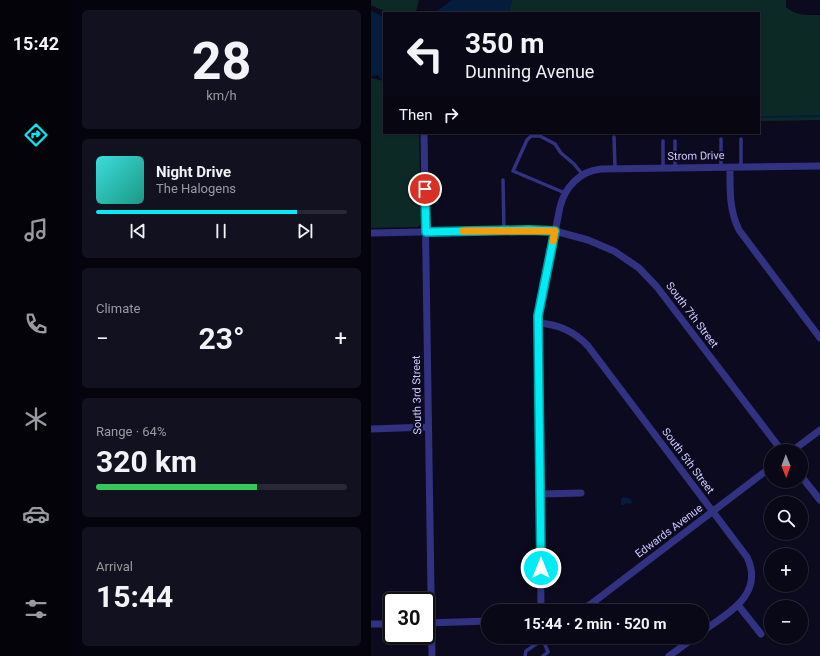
<!DOCTYPE html>
<html lang="en">
<head>
<meta charset="utf-8">
<style>
  body { margin:0; font-family:Roboto,sans-serif; background:#12111f; color:#f1f3f6; height:100vh; display:flex; flex-direction:column; font-size:15px; white-space:nowrap }
  * { box-sizing:border-box; margin:0 }
  p { font-size:13px; color:#999aa1 }
  .icon { flex:none; width:22px; height:22px; fill:none; stroke:currentColor; stroke-width:2; stroke-linecap:round; stroke-linejoin:round }
  .map { position:relative; flex:1; overflow:hidden }
  .side { display:flex; flex-direction:column; gap:10px; padding:10px; background:#05040c; width:299px }
  .side>* { flex:none }
  .hud { position:absolute; left:12px; top:12px; width:377px; height:122px; border-radius:0px; box-shadow:0 1px 3px #0004,0 0 0 1px #292935; background:#090816; color:#f1f3f6; overflow:hidden }
  .needle { width:26px; rotate:179deg }
  .buttons { position:absolute; left:393px; top:444px; display:grid; gap:8px }
  .buttons a { display:grid; place-items:center; width:44px; height:44px; border-radius:50%; background:#090816; box-shadow:0 1px 3px #0004,0 0 0 1px #292935; font-size:20px }
  .speed { position:absolute; left:12px; top:592px; display:flex; gap:8px; font-size:20px; font-weight:700; text-align:center }
  .speed>* { display:grid; place-content:center; width:52px; height:52px; border-radius:50%; background:#090816; box-shadow:0 1px 3px #0004,0 0 0 1px #292935; line-height:1 }
  .speed .limit { border:2px solid #111; border-radius:6px; background:#fff; color:#111 }
  .pin { position:absolute; display:grid; place-items:center; width:34px; height:34px; color:#fff; margin:-17px; border:2px solid #fff; border-radius:50%; box-shadow:0 1px 4px #0007 }
  .me { position:absolute; width:44px; margin:-22px; rotate:0deg; stroke-linejoin:round; filter:drop-shadow(0 0 3px #0008) }
  .turn { display:flex; align-items:center; gap:14px; height:84px; padding:0 16px; font-size:18px }
  .turn .icon { width:52px; height:52px; stroke-width:2.5 }
  .turn b { display:block; font-size:28px; line-height:34px }
  .then { display:flex; align-items:center; height:38px; padding:0 16px; background:#0003; gap:8px; font-size:15px }
  .big { font-size:30px; font-weight:700; line-height:1.1 }
  .side .tile { flex:1; display:flex; flex-direction:column; justify-content:center; gap:6px; min-width:0; padding:0 14px; border-radius:6px; background:#12111f }
  .side .dial { align-items:center; gap:0 }
  .dial b { font-size:52px; line-height:1 }
  .song { display:flex; align-items:center; gap:12px }
  .cover { width:48px; height:48px; border-radius:6px; background:linear-gradient(135deg,hsl(180 70% 55%),hsl(170 70% 35%)) }
  .played { height:4px; border-radius:2px; background:linear-gradient(90deg,#00ebf3 80%,#292935 80%) }
  .keys { display:flex; justify-content:space-around; direction:ltr }
  .heat { display:flex; justify-content:space-between; align-items:center; font-size:22px; direction:ltr }
  .charge { height:6px; border-radius:3px; background:linear-gradient(90deg,#34c759 64%,#292935 0) }
  .trip { position:absolute; left:110px; top:604px; width:228px; height:40px; border-radius:20px; background:#090816; box-shadow:0 1px 3px #0004,0 0 0 1px #292935; font-weight:700; line-height:40px; text-align:center }
  main { display:flex; flex:1; min-height:0 }
  .tab-bar { display:flex; flex-direction:column; width:72px; justify-content:space-around; align-items:center; background:#040309; color:#999aa1 }
  .tab-bar .icon { width:28px; height:28px }
  .tab-bar .active { color:#00ebf3 }
  .tab-bar b { font-size:18px; color:#f1f3f6 }
  .map>svg:first-child { display:block }
</style>
</head>
<body>
<main>
<nav class="tab-bar">
<b>15:42</b>
<svg class="icon active" aria-label="directions" viewBox="0 0 24 24"><path d="M12 3l9 9-9 9-9-9zM9 14v-3h6M13 9l2 2-2 2"/></svg>
<svg class="icon" aria-label="music" viewBox="0 0 24 24"><path d="M9 18V5l10-2v13"/><circle cx="6" cy="18" r="3"/><circle cx="16" cy="16" r="3"/></svg>
<svg class="icon" aria-label="phone" viewBox="0 0 24 24"><path d="M5 4h4l2 5-3 2q2 4 5 5l2-3 5 2v4C11 20 4 13 5 4z"/></svg>
<svg class="icon" aria-label="climate" viewBox="0 0 24 24"><path d="M12 3v18M4 7l16 10M4 17L20 7"/></svg>
<svg class="icon" aria-label="car" viewBox="0 0 24 24"><path d="M5 17H2v-5l4-1 3-4h7l3 4 3 1v5h-3M9 17h6M6 11h13"/><circle cx="7" cy="17" r="2"/><circle cx="17" cy="17" r="2"/></svg>
<svg class="icon" aria-label="filters" viewBox="0 0 24 24"><path d="M4 7h16M4 17h16"/><circle cx="9" cy="7" r="2"/><circle cx="15" cy="17" r="2"/></svg>
</nav>
<section class="side">
<div class="tile dial"><b>28</b><p>km/h</p></div>
<div class="tile">
<div class="song"><i class="cover"></i><div><b>Night Drive</b><p>The Halogens</p></div></div>
<div class="played"></div>
<div class="keys"><svg class="icon" aria-label="previous" viewBox="0 0 24 24"><path d="M18 5L8 12l10 7zM5 5v14"/></svg><svg class="icon" aria-label="pause" viewBox="0 0 24 24"><path d="M8 5v14M16 5v14"/></svg><svg class="icon" aria-label="next" viewBox="0 0 24 24"><path d="M6 5l10 7-10 7zM19 5v14"/></svg></div>
</div>
<div class="tile"><p>Climate</p>
<div class="heat"><a>−</a><b class="big">23°</b><a>+</a></div>
</div>
<div class="tile"><p>Range · 64%</p><b class="big">320 km</b><div class="charge"></div></div>
<div class="tile"><p>Arrival</p><b class="big">15:44</b></div>
</section>
<div class="map">
<svg width="449" height="656" viewBox="0 0 449 656">
  <rect width="100%" height="100%" fill="#0c0a1e"/>
  <path fill="#0d2926" d="M0 0H48L45 11C26 16 18 14 0 5Z
    M141 0H415V7C425 16 436 15 449 15V120L388 121V13H138Z
    M0 78 13 81V133H48L50 223 49 225 46 227 0 228Z"/>
  <path fill="#041d3d" d="M81 0H141L138 13H59L66 11Z
    M0 11 13 17V80L9 79 8 75 0 76Z
    M252 497 260 499 261 503 259 504 255 503 253 505H250V499Z"/>
  <g fill="none" stroke-linecap="round" stroke-linejoin="round">
    <path stroke="#041d3d" stroke-width="2" d="M388 117 449 116"/>
    <path stroke="#313382" stroke-width="3.5" d="M243 137 244 168
      M350 139V167
      M370 139V166
      M292 141V167
      M304 141V167
      M132 180 133 231
      M194 193 142 171 156 140 160 136H169L184 144 190 153 203 164 212 175
      M171 637 177 652 172 656
      M154 656 155 651 171 640"/>
    <path stroke="#313382" stroke-width="7" d="M53 133 61 656
      M359 167C359 189 358 210 368 230L449 338
      M0 233 158 230 184 231 217 240 243 251 268 268 286 287 411 451
      M167 323C187 324 203 331 217 346L376 557C394 595 356 613 331 632
      M0 429 57 427
      M421 451 449 430
      M430 476 449 500
      M169 494 210 493
      M367 605 390 634
      M170 611 167 316 189 207C194 187 209 171 230 169L449 166
      M208 611 220 604 400 467
      M55 623 117 621
      M0 624H21
      M298 656 324 637"/>
  </g>
  <g fill="none" stroke-linecap="round" stroke-linejoin="round">
    <g stroke="#00999e" stroke-width="10">
      <path id="route" d="M54 189 55 232 158 230 184 231 167 316 170 568"/>
    </g>
    <use href="#route" stroke="#00ebf3" stroke-width="7"/>
    <path stroke="#f59e0b" stroke-width="7" d="M92 231H184L182 241"/>
  </g>
  <g text-anchor="middle" dominant-baseline="central" stroke-width="4" stroke-linejoin="round" paint-order="stroke">
    <g font-size="11" fill="#cac8ff" stroke="#0c0a1e">
      <text transform="translate(325 156) rotate(-1)">Strom Drive</text>
      <text transform="translate(321 315) rotate(53)">South 7th Street</text>
      <text transform="translate(46 395) rotate(-91)">South 3rd Street</text>
      <text transform="translate(317 461) rotate(53)">South 5th Street</text>
      <text transform="translate(298 531) rotate(-37)">Edwards Avenue</text>
    </g>
  </g>
</svg>
<div class="buttons">
<a><svg class="needle" viewBox="-14 -14 28 28"><path d="M0-13l5 13h-10z" fill="#e53935"/><path d="M0 13l5-13h-10z" fill="#999aa1"/></svg></a>
<a><svg class="icon" aria-label="search" viewBox="0 0 24 24"><circle cx="10" cy="10" r="6"/><path d="M15 15l6 6"/></svg></a>
<a>+</a>
<a>−</a>
</div>
<div class="speed"><div class="limit">30</div></div>
<div class="pin" style="left:54px;top:189px;background:#d93025"><svg class="icon" aria-label="arrive" viewBox="0 0 24 24"><path d="M6 21V4h12l-3 4 3 4H6"/></svg></div>
<svg class="me" style="left:170px;top:568px" viewBox="-20 -20 40 40"><circle r="17" fill="#00ebf3" stroke="#fff" stroke-width="3"/><path d="M0-11L8 9 0 5-8 9z" fill="#fff"/></svg>
<div class="trip">15:44 · 2 min · 520 m</div>
<div class="hud">
<div class="turn"><svg class="icon" aria-label="left" viewBox="0 0 24 24"><path d="M17 20v-9H6M10 6l-5 5 5 5"/></svg><div><b>350 m</b>Dunning Avenue</div></div>
<div class="then">Then<svg class="icon" aria-label="right" viewBox="0 0 24 24"><path d="M7 20v-9h11M14 6l5 5-5 5"/></svg></div>
</div>
</div>
</main>
</body>
</html>
